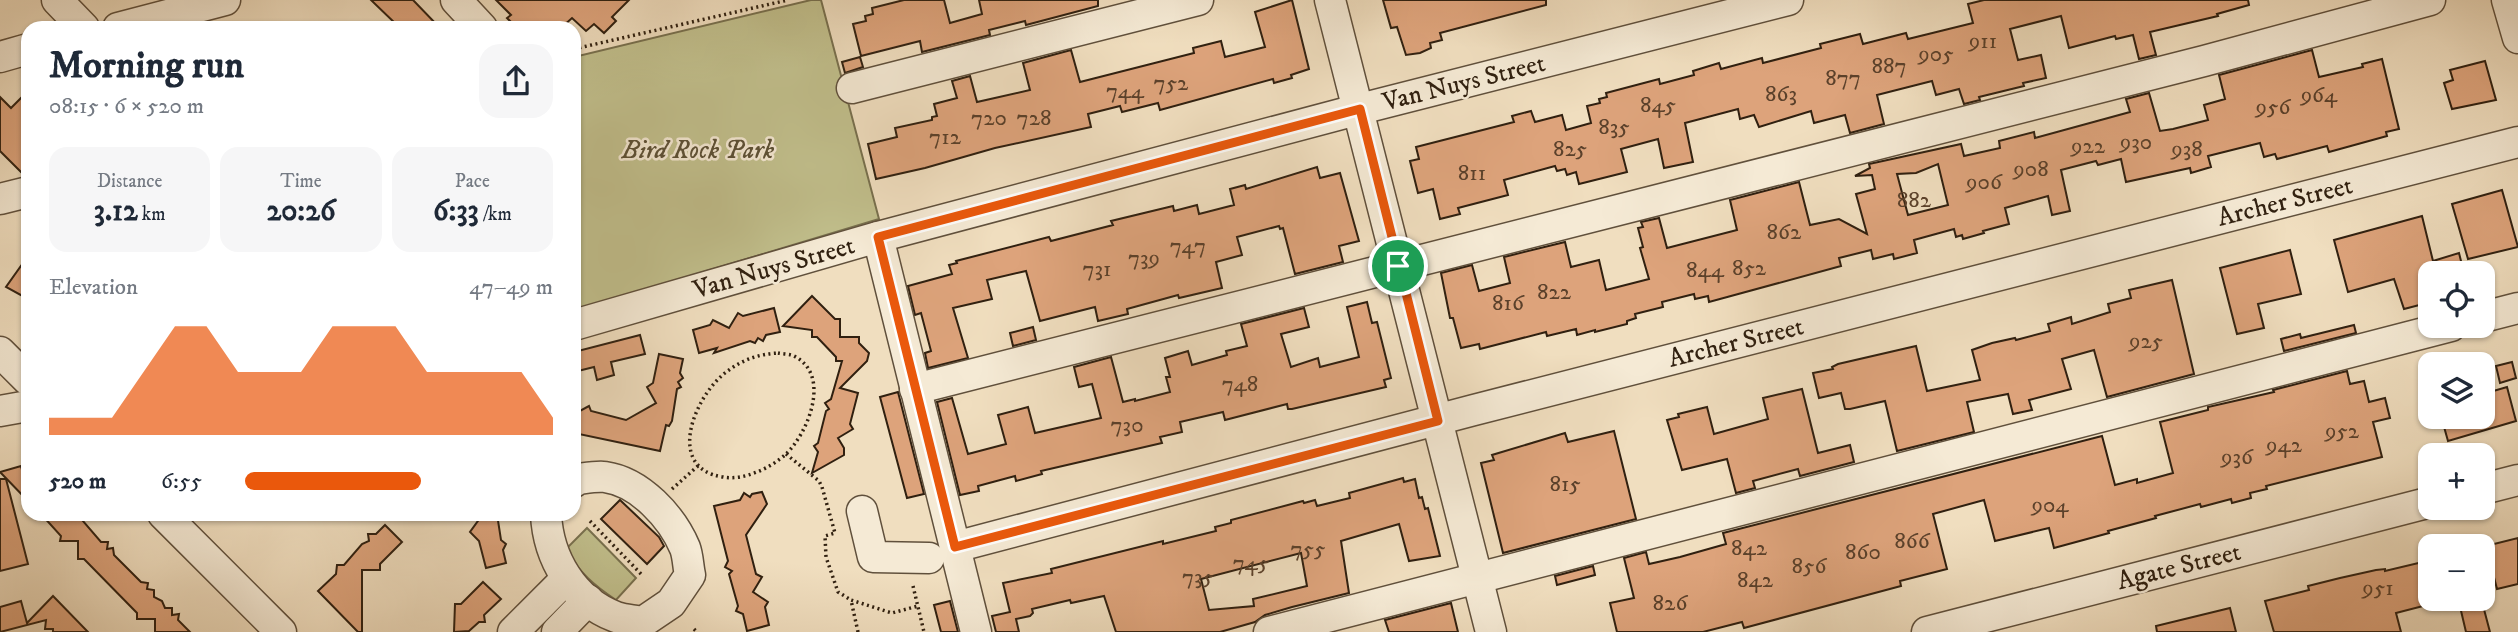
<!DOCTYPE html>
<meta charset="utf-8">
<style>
body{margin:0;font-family:"IM FELL DW Pica",serif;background:#f6f6f7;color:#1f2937;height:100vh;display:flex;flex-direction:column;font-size:26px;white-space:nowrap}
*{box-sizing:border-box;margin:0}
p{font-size:23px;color:#747a83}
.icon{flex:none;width:38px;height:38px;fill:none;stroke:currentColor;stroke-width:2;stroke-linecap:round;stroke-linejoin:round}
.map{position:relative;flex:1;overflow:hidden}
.panel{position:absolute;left:21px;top:21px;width:560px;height:500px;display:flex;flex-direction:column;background:#fff;border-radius:21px;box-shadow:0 2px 5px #0004}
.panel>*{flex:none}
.tools{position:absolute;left:2418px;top:261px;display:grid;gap:14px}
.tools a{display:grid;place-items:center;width:77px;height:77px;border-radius:14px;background:#fff;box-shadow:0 2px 5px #0004;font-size:35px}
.pin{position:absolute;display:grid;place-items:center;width:60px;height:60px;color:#fff;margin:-30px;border:4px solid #fff;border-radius:50%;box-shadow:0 2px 7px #0007}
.round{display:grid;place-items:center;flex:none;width:74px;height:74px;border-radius:21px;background:#f6f6f7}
.headline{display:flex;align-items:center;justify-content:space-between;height:119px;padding:0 28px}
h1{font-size:38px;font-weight:700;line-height:52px}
.stats{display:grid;grid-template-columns:repeat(3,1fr);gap:10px;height:119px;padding:7px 28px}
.stats div{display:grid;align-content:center;border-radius:18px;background:#f6f6f7;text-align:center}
.stats b{font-size:30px;font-weight:700}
.stats small{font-size:19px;font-weight:400}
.stats p{font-size:19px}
.chart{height:196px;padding:14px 28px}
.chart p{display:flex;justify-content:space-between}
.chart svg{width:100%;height:126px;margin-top:7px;fill:#ea580c;opacity:.7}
ul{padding:0 28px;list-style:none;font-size:23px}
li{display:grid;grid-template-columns:112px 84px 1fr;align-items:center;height:52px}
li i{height:18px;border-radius:9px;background:#ea580c}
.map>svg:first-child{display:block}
</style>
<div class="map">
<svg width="2518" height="632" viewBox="0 0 2518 632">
<rect width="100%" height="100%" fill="#f0debf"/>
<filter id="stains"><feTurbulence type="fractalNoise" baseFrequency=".00286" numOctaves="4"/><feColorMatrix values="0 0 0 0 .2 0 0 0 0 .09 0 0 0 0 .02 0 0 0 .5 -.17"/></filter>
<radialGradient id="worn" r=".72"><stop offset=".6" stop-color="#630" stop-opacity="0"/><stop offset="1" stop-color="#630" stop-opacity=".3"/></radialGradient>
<g fill="#c1bf8c" stroke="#78704e" stroke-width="2">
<polygon points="811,0 821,0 879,219 574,311 574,57"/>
<path d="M587 528 636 578 616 600C592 584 581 573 565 550Z"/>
</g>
<g fill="#dda37b" stroke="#302010" stroke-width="2" fill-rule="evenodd">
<polygon points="371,0 413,0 440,28 400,28"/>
<polygon points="496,0 629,0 612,17 616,21 604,33 594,24 586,31 572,18 561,28 517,28 507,18 511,15"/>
<polygon points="904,0 944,0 950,23 982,14 979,0 1098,0 1098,6 1026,25 1025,21 989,30 990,35 922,52 920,41 861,56 853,24 866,21 865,16 873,14 872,8"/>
<polygon points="1292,0 1309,69 1291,75 1292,78 1274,83 1273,79 1160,110 1158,103 1122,112 1120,106 1088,114 1091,127 995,148 925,168 876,179 868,144 897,137 895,128 932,120 932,117 937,116 934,104 957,98 952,81 970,76 977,102 1030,90 1023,63 1071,50 1080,82 1194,53 1193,48 1221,41 1225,57 1265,47 1255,12"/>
<polygon points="1383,0 1546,0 1546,5 1440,33 1442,40 1430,43 1431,48 1420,53 1406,55 1397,27 1391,28"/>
<polygon points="1984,0 2248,0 2249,5 2217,14 2218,16 2150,32 2156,55 2139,59 2133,35 2116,39 2115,36 2069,48 2061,16 2010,29 2018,60 2041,55 2046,78 2023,83 2024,86 1979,97 1980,100 1964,104 1959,89 1936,95 1932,81 1877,95 1884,124 1850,133 1845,115 1814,123 1811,111 1759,127 1754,115 1740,119 1738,109 1685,123 1693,162 1664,168 1658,139 1621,149 1627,172 1579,184 1576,172 1567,175 1565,169 1557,171 1555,166 1504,180 1508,195 1458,208 1460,214 1440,219 1433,189 1418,193 1410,161 1419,159 1416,147 1514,122 1512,116 1531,111 1535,122 1562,115 1566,130 1591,123 1587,106 1600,103 1599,99 1607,97 1606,93 1659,79 1660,84 1694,75 1693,71 1719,63 1721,69 1762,58 1763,63 1821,48 1820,44 1860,34 1863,44 1906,33 1908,39 1973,23 1968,4"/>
<path d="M2312 50 2319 77 2363 67 2362 64 2382 59 2399 129 2386 132 2387 136 2329 152 2327 146 2277 159 2275 154 2264 157 2260 143 2208 156 2211 167 2191 173 2190 168 2126 182 2121 159 2098 165 2096 161 2061 170 2070 211 2052 215 2048 196 2005 208 2009 224 1983 231 1984 233 1963 239 1962 235 1956 237 1954 229 1914 240 1917 253 1894 259 1893 254 1873 259 1871 250 1839 258 1841 266 1709 302 1708 296 1695 299 1694 294 1662 302 1663 307 1635 314 1636 318 1627 321V324L1595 332V330L1577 335 1576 329 1547 336 1546 332 1480 349 1479 344 1461 348 1453 318H1450L1441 273 1472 265 1479 291 1510 283 1504 257 1565 242 1571 267 1599 260 1606 290 1649 279 1640 248 1643 247 1638 228 1643 227 1641 222 1659 218 1667 248 1737 230 1730 200 1799 182 1810 225 1839 219 1867 234 1856 194 1875 189 1872 175 1855 176 1870 168 1869 164 1961 144 1964 156 2000 148 1999 141 2034 132 2035 138 2130 112 2126 99 2149 93 2160 131 2173 129 2208 120 2204 105 2225 99 2219 75ZM1938 164 1948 205 1908 215 1897 174 1916 173Z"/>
<polygon points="860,57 863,67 845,73 842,62"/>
<polygon points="2485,61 2496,100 2452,109 2444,83 2453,80 2450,70"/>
<polygon points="28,91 28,175 24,175 0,151 0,97 11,108"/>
<polygon points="1317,167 1320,178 1340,173 1359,241 1339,246 1343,262 1295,274 1283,228 1280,229 1279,226 1237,237 1242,255 1216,262 1222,288 1179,298 1178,295 1127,309 1128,314 1098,321 1095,307 1040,321 1026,271 987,280 992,299 953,308 968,358 928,368 925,353 931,351 921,313 915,315 908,286 952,274 949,265 957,263 956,261 1049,237 1051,241 1113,225 1111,221 1173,206 1174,211 1197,205 1199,214 1234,205 1230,189 1245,185 1246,189"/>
<polygon points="2502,190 2518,247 2468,259 2452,204"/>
<polygon points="2422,216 2433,261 2459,253 2464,273 2431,273 2431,302 2404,309 2394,279 2348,292 2334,240"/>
<polygon points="2290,250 2301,294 2258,304 2264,328 2237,334 2220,268"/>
<polygon points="28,256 28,299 6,287"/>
<polygon points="2172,280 2194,374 2107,397 2094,350 2062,359 2071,389 2029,400 2032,410 2013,414 2008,394 1967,402 1974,432 1897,451 1885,401 1850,409 1845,409 1841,393 1819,398 1813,373 1833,369 1832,367 1838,364 1916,346 1927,391 1980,380 1972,350 1992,343 2015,338 2016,340 2050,331 2048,324 2071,317 2072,324 2110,312 2108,304 2131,298 2129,290"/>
<polygon points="812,296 835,319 840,319 840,337 859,337 859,343 869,353 867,361 840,388 858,393 850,424 853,429 838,438 844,448 844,455 812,473 818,452 814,446 818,443 826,411 829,409 825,403 831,399 842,361 836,361 836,357 817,337 812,337 812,330 783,326"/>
<polygon points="1367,302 1372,323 1377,322 1391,378 1384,380 1386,387 1292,409 1288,409 1287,404 1225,420 1223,412 1180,422 1182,432 1160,437 1162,443 1041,471 1042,474 1016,481 1015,476 978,486 979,491 960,495 937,402 952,398 968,454 1006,444 998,415 1028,407 1035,433 1101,418 1092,384 1079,387 1074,367 1111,357 1123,402 1135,399 1135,401 1170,392 1166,377 1170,377 1165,358 1188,351 1192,365 1227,355 1226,351 1247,346 1241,324 1304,308 1309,327 1281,334 1291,367 1318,358 1320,367 1359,357 1347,307"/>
<polygon points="774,308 780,332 766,335 763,341 758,338 755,343 750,341 714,353 717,348 699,353 693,330 710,325 713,320 729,328 738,313 743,316"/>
<polygon points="2354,325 2356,333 2284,351 2281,339 2300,334 2301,338"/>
<polygon points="1033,327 1036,340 1013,346 1010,333"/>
<polygon points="640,335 645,354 611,362 614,375 597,380 594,367 574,372 574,352"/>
<polygon points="659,354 683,359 680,373 683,378 678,382 681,387 677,389 672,421 669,426 666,425 660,451 574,433 574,414 589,406 591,411 626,420 656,403 647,387 653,383"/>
<polygon points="2512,362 2516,378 2500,383 2496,366"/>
<polygon points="2347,371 2350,384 2364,381 2369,402 2385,398 2390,418 2373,422 2382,457 2266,486 2267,489 2250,493 2251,498 2232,503 2231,499 2201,507 2200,504 2155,516 2156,518 2108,531 2109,533 2054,548 2049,528 1995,541 1984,500 1933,514 1947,569 1900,581 1901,586 1744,628 1742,622 1703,632 1617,632 1610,603 1634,598 1624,558 1646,552 1649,564 1680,557 1726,544 1723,533 2102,436 2115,485 2137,479 2137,483 2173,473 2160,422 2208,410 2208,407 2274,392 2273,390"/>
<polygon points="2507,387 2516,421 2448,441 2441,416 2483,416 2483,394"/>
<polygon points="1802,389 1818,453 1850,445 1854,462 1800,476 1798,469 1753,481 1755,488 1736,493 1727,459 1682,470 1667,420 1679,417 1678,414 1707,407 1714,434 1768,419 1763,398"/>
<polygon points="898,392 924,494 907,498 880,397"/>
<polygon points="1614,431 1636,519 1503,553 1481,463 1494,460 1492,455 1565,433 1568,442"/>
<polygon points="21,466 28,493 28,501 0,472"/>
<path d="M1403 478 1404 482 1415 479 1419 498 1422 497 1425 509 1428 508 1440 556 1409 561 1399 524 1341 541 1349 593 1292 607 1265 615 1255 622 1220 632H1116L1104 596 1071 603 1070 600 1032 609 1033 613 1030 616 1016 619 1019 632H996L992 616 1010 612 1003 583 1052 573 1051 569 1163 541V544L1216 531 1215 527 1231 523V520L1303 501 1304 503 1315 500 1317 506 1350 498 1349 493ZM1301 553 1307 586 1253 599 1254 606 1209 610 1201 579Z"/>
<polygon points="0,479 6,479 28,564 0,571"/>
<polygon points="762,492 767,504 746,535 756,574 762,577 753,592 768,602 765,607 769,625 747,631 743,614 736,611 738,606 729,574 732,571 725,567 728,561 714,506 740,500 744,493 750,497 752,494"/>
<polygon points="620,500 659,537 664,546 647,564 601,519"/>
<polygon points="41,514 73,514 76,517 82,517 82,520 101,542 108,542 107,549 113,548 114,555 141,582 148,583 147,589 154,590 154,597 162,601 165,608 172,608 172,615 179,614 178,620 190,632 155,632 155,619 137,619 137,613 84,559 78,559 78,541 60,541 61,536"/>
<polygon points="483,514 497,514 501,540 506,544 503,550 506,563 486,568 479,541 470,532"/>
<polygon points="385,525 402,542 380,564 380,570 362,570 362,632 358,632 318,591 336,574 337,565 344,565 362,544 369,541 368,534 376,534"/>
<polygon points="2518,538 2518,584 2497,589 2486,546"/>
<polygon points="2431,560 2431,604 2396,613 2401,632 2274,632 2265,601 2309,590 2308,586 2340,578 2376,570 2385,569 2385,571"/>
<polygon points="1593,566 1595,575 1557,585 1555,576"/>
<polygon points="483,582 501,599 484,615 485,622 479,622 469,631 454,632 455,604 461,604"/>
<polygon points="53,596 88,632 53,632 53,629 45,629 46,620 0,632 0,607 21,601 27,623"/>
<polygon points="2458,598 2481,598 2490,632 2466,632"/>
<polygon points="950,601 958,632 941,632 934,605"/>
<polygon points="1451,603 1458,632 1389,632 1385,620"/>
<polygon points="2230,608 2236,632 2157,632 2156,626"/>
</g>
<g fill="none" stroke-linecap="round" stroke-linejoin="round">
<defs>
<g id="minor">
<polyline points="57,0 84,28"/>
<polyline points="456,0 482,28"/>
<polyline points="1330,0 1491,632"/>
<polyline points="2507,0 2518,38"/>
<polyline points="118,28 225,0"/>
<polyline points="0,57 28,49"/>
<polyline points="852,88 1198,0"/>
<polyline points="0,199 28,192"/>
<polyline points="878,237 976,632"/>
<polyline points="2483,317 2518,308"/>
<polyline points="574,325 878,237 1360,109 1788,0"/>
<polyline points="0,352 28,380"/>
<polyline points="915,389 2204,61 2430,0"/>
<polyline points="0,411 28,406"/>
<polyline points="2483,489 2518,480"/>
<polyline points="862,511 873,557 929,558"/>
<polyline points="163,514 281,632"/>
<path d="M546 514C548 558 573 601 616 617 624 620 634 620 643 622L671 603 690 575C688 566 688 556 685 548 672 517 640 482 605 477 597 476 586 478 578 479L574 482"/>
<polyline points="955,547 1474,410 2518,142"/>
<polyline points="513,632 566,579"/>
<polyline points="557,632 588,600"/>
<polyline points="1269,632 2451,326"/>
<polyline points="1927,632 2431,502"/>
</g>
</defs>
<use href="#minor" stroke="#60503c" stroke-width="33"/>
<g stroke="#302010" stroke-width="3.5" stroke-dasharray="2 3.5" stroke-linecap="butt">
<polyline points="574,49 788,0"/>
<path d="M778 353C783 354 790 354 794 356 832 375 808 433 786 454 771 468 743 481 723 477 663 468 696 392 729 370 744 359 760 354 778 353Z"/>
<polyline points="786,454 819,481 822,487 835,533 825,536 826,557 838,592 851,600"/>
<polyline points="672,489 699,465"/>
<polyline points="590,521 643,576"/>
<polyline points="913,586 924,632"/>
<polyline points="694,629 697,632"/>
<polyline points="858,632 851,600 892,613 918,606"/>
</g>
<use href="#minor" stroke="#f5ead5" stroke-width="30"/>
</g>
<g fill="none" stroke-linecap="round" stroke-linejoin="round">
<defs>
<polygon id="route" points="1360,109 1438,421 955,547 878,237"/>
</defs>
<use href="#route" stroke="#fff" stroke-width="14"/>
<use href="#route" stroke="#ea580c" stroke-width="9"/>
</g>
<g text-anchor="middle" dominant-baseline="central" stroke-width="5" stroke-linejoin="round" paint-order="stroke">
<g font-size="23" fill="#5b412b">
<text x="1983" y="41">911</text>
<text x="1936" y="54">905</text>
<text x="1889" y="66">887</text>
<text x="1843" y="78">877</text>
<text x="1171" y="83">752</text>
<text x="1125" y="91">744</text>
<text x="1781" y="94">863</text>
<text x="2319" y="95">964</text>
<text x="1658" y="105">845</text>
<text x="2273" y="107">956</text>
<text x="989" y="118">720</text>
<text x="1034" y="118">728</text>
<text x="1614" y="127">835</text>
<text x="945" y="137">712</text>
<text x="2136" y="142">930</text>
<text x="2088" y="146">922</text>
<text x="1570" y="149">825</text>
<text x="2187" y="149">938</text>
<text x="2031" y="169">908</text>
<text x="1472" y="173">811</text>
<text x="1984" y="182">906</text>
<text x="1914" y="200">882</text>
<text x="1784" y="232">862</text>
<text x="1188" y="246">747</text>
<text x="1144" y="258">739</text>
<text x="1749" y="268">852</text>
<text x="1097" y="269">731</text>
<text x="1705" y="270">844</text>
<text x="1554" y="292">822</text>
<text x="1508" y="303">816</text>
<text x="2146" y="341">925</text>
<text x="1240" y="384">748</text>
<text x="1127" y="425">730</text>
<text x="2342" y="431">952</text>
<text x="2284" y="445">942</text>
<text x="2237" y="457">936</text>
<text x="1565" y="484">815</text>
<text x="2050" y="505">904</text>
<text x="1912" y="541">866</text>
<text x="1749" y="548">842</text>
<text x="1308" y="549">755</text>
<text x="1863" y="552">860</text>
<text x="1251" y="563">745</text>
<text x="1809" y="566">856</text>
<text x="1198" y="577">735</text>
<text x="1755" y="580">842</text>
<text x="2378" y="588">951</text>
<text x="1670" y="603">826</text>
</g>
<g font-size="26" fill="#302010" stroke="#f5ead5">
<text transform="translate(1464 83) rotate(-14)">Van Nuys Street</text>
<text transform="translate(2285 202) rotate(-14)">Archer Street</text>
<text transform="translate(774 268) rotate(-16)">Van Nuys Street</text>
<text transform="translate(1736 343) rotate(-14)">Archer Street</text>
<text transform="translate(2179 567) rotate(-14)">Agate Street</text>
</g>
<g font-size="26" font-style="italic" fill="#5c5035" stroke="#f5ead5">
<text x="698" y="150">Bird Rock Park</text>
</g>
</g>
<rect width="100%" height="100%" filter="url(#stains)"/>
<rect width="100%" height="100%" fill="url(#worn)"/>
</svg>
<div class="tools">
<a><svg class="icon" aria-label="locate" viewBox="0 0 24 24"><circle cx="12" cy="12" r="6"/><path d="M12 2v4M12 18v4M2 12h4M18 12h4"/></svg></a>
<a><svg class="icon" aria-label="layers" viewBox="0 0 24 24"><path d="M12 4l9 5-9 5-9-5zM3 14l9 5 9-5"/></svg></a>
<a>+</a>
<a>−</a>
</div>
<div class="pin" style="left:1398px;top:266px;background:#1e9e55"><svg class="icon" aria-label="arrive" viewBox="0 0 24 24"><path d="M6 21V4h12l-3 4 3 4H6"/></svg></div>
<section class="panel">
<div class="headline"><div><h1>Morning run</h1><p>08:15 · 6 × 520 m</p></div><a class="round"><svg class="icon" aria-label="share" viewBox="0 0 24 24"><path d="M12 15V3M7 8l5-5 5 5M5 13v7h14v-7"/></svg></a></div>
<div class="stats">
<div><p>Distance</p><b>3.12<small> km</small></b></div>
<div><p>Time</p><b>20:26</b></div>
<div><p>Pace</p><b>6:33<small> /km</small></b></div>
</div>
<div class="chart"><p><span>Elevation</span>47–49 m</p>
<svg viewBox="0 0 160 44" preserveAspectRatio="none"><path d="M0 44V38L10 38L20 38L30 22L40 6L50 6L60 22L70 22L80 22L90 6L100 6L110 6L120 22L130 22L140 22L150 22L160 38V44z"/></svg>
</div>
<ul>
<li><b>520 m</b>6:55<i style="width:57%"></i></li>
</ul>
</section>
</div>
